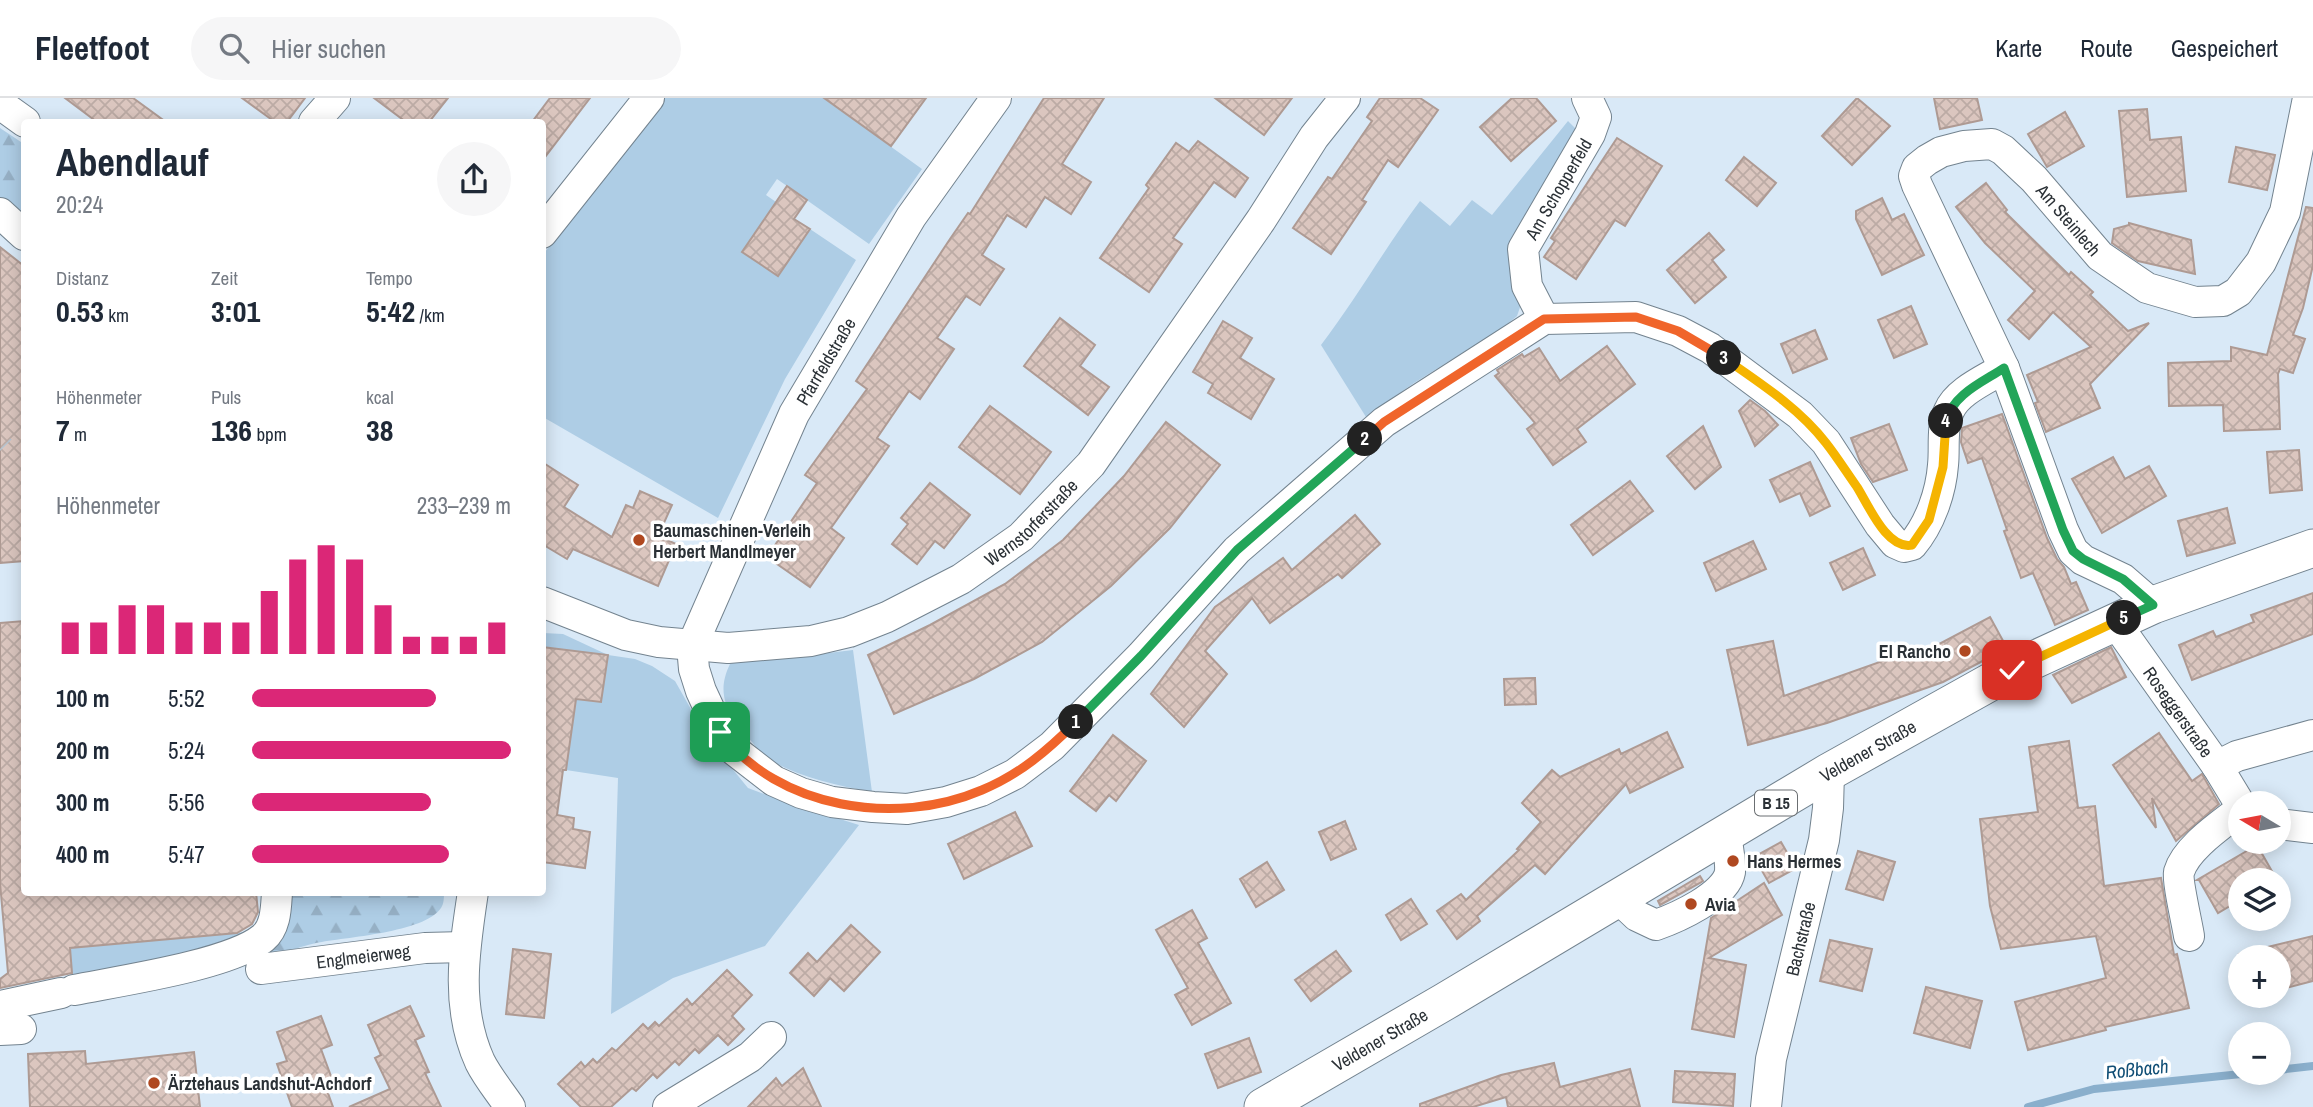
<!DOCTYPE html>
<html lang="de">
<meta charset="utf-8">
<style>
body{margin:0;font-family:"Archivo Narrow",sans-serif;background:#f6f6f7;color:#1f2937;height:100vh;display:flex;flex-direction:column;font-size:26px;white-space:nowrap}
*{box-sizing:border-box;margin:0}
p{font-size:23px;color:#747a83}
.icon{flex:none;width:38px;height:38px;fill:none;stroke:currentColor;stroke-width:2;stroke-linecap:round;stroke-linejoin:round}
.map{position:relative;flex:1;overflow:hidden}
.panel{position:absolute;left:21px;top:21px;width:525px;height:777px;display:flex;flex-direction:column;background:#fff;border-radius:7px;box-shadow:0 4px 18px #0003}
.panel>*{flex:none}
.needle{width:46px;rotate:280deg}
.controls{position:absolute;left:2228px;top:693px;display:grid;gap:14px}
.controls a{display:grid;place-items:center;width:63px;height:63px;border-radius:50%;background:#fff;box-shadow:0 4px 18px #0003;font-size:35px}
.pin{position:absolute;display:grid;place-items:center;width:60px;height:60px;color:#fff;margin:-30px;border-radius:14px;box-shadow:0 4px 10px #0006}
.km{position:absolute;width:35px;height:35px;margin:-18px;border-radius:50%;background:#222;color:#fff;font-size:19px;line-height:35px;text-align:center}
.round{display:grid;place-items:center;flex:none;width:74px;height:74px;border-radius:37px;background:#f6f6f7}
.overview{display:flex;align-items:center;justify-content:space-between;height:119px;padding:0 35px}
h1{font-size:38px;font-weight:700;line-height:52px}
.figures{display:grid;grid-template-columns:repeat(3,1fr);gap:10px;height:119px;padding:7px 35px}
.figures div{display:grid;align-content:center}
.figures b{font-size:30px;font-weight:700}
.figures small{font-size:19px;font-weight:400}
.figures p{font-size:19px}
.chart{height:196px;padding:14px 35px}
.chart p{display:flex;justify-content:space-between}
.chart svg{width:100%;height:126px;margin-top:7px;stroke:#db2777;stroke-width:6}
ul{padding:0 35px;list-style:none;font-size:23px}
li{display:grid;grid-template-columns:112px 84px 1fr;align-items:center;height:52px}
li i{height:18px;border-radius:9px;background:#db2777}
header{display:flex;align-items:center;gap:42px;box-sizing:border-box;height:98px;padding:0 35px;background:#fff;border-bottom:2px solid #e0e1e3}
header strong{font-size:33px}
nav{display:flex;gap:38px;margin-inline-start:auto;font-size:24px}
.search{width:490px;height:63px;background:#f6f6f7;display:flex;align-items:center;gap:18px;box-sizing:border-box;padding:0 24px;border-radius:38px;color:#747a83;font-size:26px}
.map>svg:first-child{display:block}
</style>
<header>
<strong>Fleetfoot</strong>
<div class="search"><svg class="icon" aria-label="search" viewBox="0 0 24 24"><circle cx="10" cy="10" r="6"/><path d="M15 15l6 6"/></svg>Hier suchen</div>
<nav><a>Karte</a><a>Route</a><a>Gespeichert</a></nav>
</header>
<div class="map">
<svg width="2313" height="1009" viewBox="0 0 2313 1009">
<defs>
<pattern id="forest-firs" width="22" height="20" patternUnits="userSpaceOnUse" patternTransform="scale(1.75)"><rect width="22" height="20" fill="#aecde5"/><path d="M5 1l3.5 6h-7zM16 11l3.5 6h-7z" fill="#96b0c5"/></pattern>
<pattern id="building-cross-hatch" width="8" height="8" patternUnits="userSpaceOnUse" patternTransform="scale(1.75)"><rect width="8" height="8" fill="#dbc6bf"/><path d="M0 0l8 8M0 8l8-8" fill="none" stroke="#bcaba5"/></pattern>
</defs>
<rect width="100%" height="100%" fill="#d9e9f7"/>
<g fill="#aecde5">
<polygon points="660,0 823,0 922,71 869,146 777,81 766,97 776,104 743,155 778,178 810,131 856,162 785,281 718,420 543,319 542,158"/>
<path d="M1568 23 1580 35 1517 218 1504 229 1414 285 1366 319 1321 247C1356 201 1385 150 1420 103L1450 128 1472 102 1492 117Z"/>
<polygon points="543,535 563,536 608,557 635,561 652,568 675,583 708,641 748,690 786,704 859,727 765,848 673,880 611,916 618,680 566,672 576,601 601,604 608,558 543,549"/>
<path d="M853 552 872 694C835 687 797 679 765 659 759 655 756 648 751 643 730 617 714 599 730 566L748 559 812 557Z"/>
<polygon points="259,833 134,871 72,876 70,850"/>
</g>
<g fill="url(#forest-firs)">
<polygon points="0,30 24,46 24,122 0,101"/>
<path d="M289 795H444C444 799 444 806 441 810 424 835 345 839 316 845 293 850 271 861 249 868L283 841Z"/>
</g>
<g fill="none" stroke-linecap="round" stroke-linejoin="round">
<g stroke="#8aafcc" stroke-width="8">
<polyline points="2278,972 2313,968"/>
<polyline points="2028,1009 2094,991 2251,975"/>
</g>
</g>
<g fill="url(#building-cross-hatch)" stroke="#ae9a93" stroke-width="2">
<polygon points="65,0 133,0 166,24 97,24"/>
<polygon points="242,0 305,0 287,24 275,24"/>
<polygon points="374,0 448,0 429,24 406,24"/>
<polygon points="550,0 590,0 542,63 542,24 532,24"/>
<polygon points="824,0 926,0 891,48"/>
<polygon points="1044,0 1104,0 1062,66 1091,84 1071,116 1045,99 1026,129 1007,117 982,157 1004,171 980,207 966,198 937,240 954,251 920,301 909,293 877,340 889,348 831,430 844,440 810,489 767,459 817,385 805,377 867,291 856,283 950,141 968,115 970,116"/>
<polygon points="1215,0 1292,0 1264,37"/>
<polygon points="1380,0 1420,0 1438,12 1398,69 1388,62 1362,102 1366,104 1331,156 1293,130 1328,79 1332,81 1372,23 1367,19"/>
<polygon points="1512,0 1536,0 1556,23 1511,63 1480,29"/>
<polygon points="1857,0 1890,28 1852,67 1822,38"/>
<polygon points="1934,0 1977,0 1982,22 1940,31"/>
<polygon points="2147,11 2150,42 2181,39 2186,93 2127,99 2119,13"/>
<polygon points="2065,14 2084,48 2047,69 2028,36"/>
<polygon points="1617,40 1662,68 1625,128 1615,122 1576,181 1544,159 1555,143 1551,140"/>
<polygon points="1198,43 1248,80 1235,99 1214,84 1173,140 1182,146 1149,194 1100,160 1149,90 1146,87 1176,45 1189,54"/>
<polygon points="2236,49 2275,57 2267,92 2229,84"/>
<polygon points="1744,59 1776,85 1757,108 1726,82"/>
<polygon points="1986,85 2007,112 2005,114 2069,177 2071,174 2093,194 2090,197 2128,233 2149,225 2090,286 2100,310 2046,334 2035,305 2038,304 2027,277 2091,249 2053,214 2029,241 2008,222 2035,193 1985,145 1956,109"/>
<polygon points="787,88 807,102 794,121 810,131 778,178 742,154"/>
<polygon points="1882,100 1892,122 1904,116 1924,157 1882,177 1856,121 1856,113"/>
<polygon points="2306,109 2313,110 2313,167 2303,210 2293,237 2305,241 2293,275 2280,271 2278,276 2280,331 2224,333 2223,307 2169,308 2168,265 2231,263 2231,249 2267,257"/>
<polygon points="2129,125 2191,142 2195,176 2138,163 2112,145 2114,131 2129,127"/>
<polygon points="1709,135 1724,152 1712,162 1726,179 1695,205 1667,172"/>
<polygon points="0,149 24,168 24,463 0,465"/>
<polygon points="1911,208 1927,246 1894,260 1878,222"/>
<polygon points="1060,220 1095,247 1080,268 1109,289 1088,317 1024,268"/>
<polygon points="1223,223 1252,240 1240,260 1274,281 1251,321 1208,295 1213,286 1193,274"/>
<polygon points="1815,232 1827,261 1793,275 1781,246"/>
<polygon points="1607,248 1635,286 1577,331 1586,344 1553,367 1527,331 1535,325 1495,278 1499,275 1497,272 1522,256 1524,259 1539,250 1560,283"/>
<polygon points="1750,302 1765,313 1778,327 1755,348 1739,313"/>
<polygon points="990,308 1051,354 1020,396 959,349"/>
<polygon points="2002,316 2047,440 2057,461 2064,469 2071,486 2076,484 2088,512 2055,527 2033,475 2021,480 2004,433 2007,432 1982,360 1968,365 1961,344 1962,330"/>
<polygon points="1166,324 1220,367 1170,430 1111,488 1042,544 974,581 894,616 868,557 930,527 1005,486 1063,442 1124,378"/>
<polygon points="1889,326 1907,372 1873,384 1861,366 1851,340"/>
<polygon points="1703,328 1721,369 1695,391 1667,358"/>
<polygon points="2299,352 2302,392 2270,395 2267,354"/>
<polygon points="2113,359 2125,381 2149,368 2166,398 2102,435 2072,381"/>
<polygon points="542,364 578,387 564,409 612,439 626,407 633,410 640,393 672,407 658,438 676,446 658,488 573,451 567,461 542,446"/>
<polygon points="1810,364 1830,408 1810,418 1800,395 1780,404 1770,382"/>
<polygon points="1630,383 1653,413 1593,457 1571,427"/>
<polygon points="930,385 970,417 944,450 935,443 917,466 892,446 908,426 901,420"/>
<polygon points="2227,410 2235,445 2187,458 2178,423"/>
<polygon points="1355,417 1380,446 1342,480 1338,476 1270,525 1252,500 1205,553 1227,576 1184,629 1151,596 1215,509 1283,460 1292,472"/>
<polygon points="1753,443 1766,471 1716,493 1704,465"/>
<polygon points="1863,450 1875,477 1843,492 1830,465"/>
<polygon points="2313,495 2313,536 2192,582 2179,547 2213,533 2216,539 2254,524 2251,517"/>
<polygon points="1990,519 2007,550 1943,584 1827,625 1748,647 1727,552 1773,543 1784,598 1905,555 1907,563"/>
<polygon points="24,523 24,794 256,794 258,814 252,826 237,835 70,850 72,875 0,890 0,881 8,875 0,785 0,525"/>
<polygon points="542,549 608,557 601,604 576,601 566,672 563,672 557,717 574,720 573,731 590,734 585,770 542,764"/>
<polygon points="2111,549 2126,579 2072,605 2053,577"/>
<polygon points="1535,580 1536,606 1505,607 1504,581"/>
<polygon points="1667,634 1683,669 1630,695 1626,686 1545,776 1535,767 1477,818 1480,823 1457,841 1437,813 1461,796 1466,802 1519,752 1517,751 1541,724 1522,705 1552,672 1560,679 1619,651 1621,656"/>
<polygon points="2159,635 2192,683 2202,676 2219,706 2176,743 2152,700 2156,730 2113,667"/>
<polygon points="1113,637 1146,663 1116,703 1109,697 1096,713 1070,693"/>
<polygon points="2069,643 2078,710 2095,708 2104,788 2161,780 2174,857 2177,856 2189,910 2105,929 2106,932 2028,952 2015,904 2106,880 2096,838 2001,851 1990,808 1980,721 2038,714 2029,649"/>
<polygon points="1015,714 1032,748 964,781 948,746"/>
<polygon points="1345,723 1356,751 1331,762 1319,734"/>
<polygon points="1781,744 1796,770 1769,785 1754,759"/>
<polygon points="2257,747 2277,782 2240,782 2240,802 2218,815 2199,782 2197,782"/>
<polygon points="1858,753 1895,764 1883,802 1846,791"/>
<polygon points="1267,764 1284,792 1256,809 1240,781"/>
<polygon points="1700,778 1703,783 1700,785 1660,807 1658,803"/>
<polygon points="1764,785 1782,817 1709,860 1746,867 1734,939 1692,931 1711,820"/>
<polygon points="1411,801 1427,826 1401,842 1386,817"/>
<polygon points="1192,812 1207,840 1198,845 1231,905 1192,927 1175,897 1188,890 1156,832"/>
<polygon points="851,827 880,854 844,893 830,880 814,898 790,875 808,855 817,864"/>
<polygon points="2313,838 2313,883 2278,892 2278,859 2240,860 2239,856"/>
<polygon points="1830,842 1872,851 1862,893 1820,883"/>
<polygon points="513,851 551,856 544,920 506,916"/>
<polygon points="1336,853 1351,873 1311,903 1295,882"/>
<polygon points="727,872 752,897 732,918 744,931 728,947 718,937 699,955 695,951 679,967 675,963 657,980 653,976 636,993 632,990 611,1009 581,1009 558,986 581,964 585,969 593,961 597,965 612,950 616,953 643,926 648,931 655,924 659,928 687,901 692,907"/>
<polygon points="1926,889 1982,903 1970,950 1914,935"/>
<polygon points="410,908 424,938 415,942 429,974 425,975 441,1009 349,1009 390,991 375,960 381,957 368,927"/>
<polygon points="321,918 332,947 321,951 332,981 324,984 333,1009 292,1009 277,966 287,963 277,934"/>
<polygon points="1249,940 1261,974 1218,990 1205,956"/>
<polygon points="85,953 86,966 194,954 200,1009 30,1009 28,956"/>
<polygon points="1554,965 1560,989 1630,971 1640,1009 1508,1009 1506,999 1473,1009 1420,1009 1420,1006 1501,977"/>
<polygon points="803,970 821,1009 748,1009 776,980 782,988"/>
<polygon points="1675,973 1735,976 1733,1008 1673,1004"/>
</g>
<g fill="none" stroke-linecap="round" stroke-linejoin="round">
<polyline stroke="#b6c4d0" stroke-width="30" stroke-dasharray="30 15" stroke-linecap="butt" points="0,351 1,352"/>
<defs>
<g id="minor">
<polyline points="0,6 25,24"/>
<polyline points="314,24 335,0"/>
<polyline points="0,115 24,137"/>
<polyline points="542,135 649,0"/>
<path id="s1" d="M1544 221 1527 188 1523 151 1590 36 1596 19 1587 0"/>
<path id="s2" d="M2004 270 1917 87 1914 78 1917 70 1927 62 1941 54 1964 48 1992 46 2003 52 2034 81 2100 158 2147 190 2195 204 2223 203 2238 194 2261 164 2285 114 2308 0"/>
<path id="s3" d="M542 504 626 537 659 544 728 550 811 543 849 534 887 519 961 481 1021 439 1091 366 1261 122 1314 39 1345 0"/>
<path id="s4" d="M2115 524 2217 668 2240 706"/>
<path d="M692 548 694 571 701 593 720 634 734 652 774 683 801 695 832 704 873 709 907 711 946 704 981 693 1015 676 1052 648 1141 558 1237 452 1384 324 1544 221 1636 219 1678 233 1710 250 1800 317 1826 344 1880 427 1895 445 1904 449 1912 447C1930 426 1941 394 1943 367 1945 350 1941 329 1949 313 1957 293 1987 281 2004 270L2063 432 2073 453 2083 462 2123 481 2153 507"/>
<path id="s5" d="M692 548 794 316 911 119 996 0"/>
<polyline points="2217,668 2237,658 2313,637"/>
<polyline points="2278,726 2313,730"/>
<path d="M473 794C464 853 455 909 480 964 488 980 500 994 510 1009"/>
<path d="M1618 800 1637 818 1656 827C1676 820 1726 798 1730 774 1731 762 1727 747 1726 735"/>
<path d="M2189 838C2187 825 2177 783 2179 774 2186 750 2221 727 2240 712"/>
<path id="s6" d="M261 871 425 850 464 849"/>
<path d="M74 892C119 883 230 867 263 840 276 829 276 810 277 794"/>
<polyline points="0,908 61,895"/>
<polyline points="0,932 21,931"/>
<polyline points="668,1009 750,959 771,939"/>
<path id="s7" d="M1766 1009 1771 961 1824 742 1828 710 1829 674"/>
</g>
<g id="major">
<path id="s8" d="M1263 1009 1444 904 1829 674 2012 572 2153 507 2313 450"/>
</g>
</defs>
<use href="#minor" stroke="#73838f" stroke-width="32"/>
<use href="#major" stroke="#73838f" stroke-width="39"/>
<use href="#minor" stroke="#fff" stroke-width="30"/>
<use href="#major" stroke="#fff" stroke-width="37"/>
</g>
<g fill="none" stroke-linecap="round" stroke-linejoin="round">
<defs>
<path id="split-1" d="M720 634C778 711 896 729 982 692 1019 677 1048 652 1076 624"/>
<polyline id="split-2" points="1076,624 1141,558 1237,452 1365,341"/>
<polyline id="split-3" points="1365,341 1384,324 1544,221 1636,219 1678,233 1724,260"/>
<path id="split-4" d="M1724 260C1760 285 1799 310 1826 345 1837 359 1847 375 1857 389 1869 408 1887 452 1912 447L1929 422 1943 369 1946 323"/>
<path id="split-5" d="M1946 323C1953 296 1983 284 2004 270L2063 432 2073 453 2083 461 2123 481 2153 507 2124 520"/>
<polyline id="split-6" points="2012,572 2124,520"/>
</defs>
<use href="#split-1" stroke="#fff" stroke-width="14"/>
<use href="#split-2" stroke="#fff" stroke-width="14"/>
<use href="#split-3" stroke="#fff" stroke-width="14"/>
<use href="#split-4" stroke="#fff" stroke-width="14"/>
<use href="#split-5" stroke="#fff" stroke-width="14"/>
<use href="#split-6" stroke="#fff" stroke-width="14"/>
<use href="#split-1" stroke="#f0652b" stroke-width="9"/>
<use href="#split-2" stroke="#22a559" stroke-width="9"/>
<use href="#split-3" stroke="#f0652b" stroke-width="9"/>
<use href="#split-4" stroke="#f5b400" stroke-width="9"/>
<use href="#split-5" stroke="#22a559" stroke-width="9"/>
<use href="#split-6" stroke="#f5b400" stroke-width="9"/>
</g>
<g fill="#af4820" stroke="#fff" stroke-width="2.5">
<circle cx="639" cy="442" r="7"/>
<circle cx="1965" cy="553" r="7"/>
<circle cx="1733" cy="763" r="7"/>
<circle cx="1691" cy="806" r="7"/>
<circle cx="154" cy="985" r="7"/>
</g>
<g text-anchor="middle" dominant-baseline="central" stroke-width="7" stroke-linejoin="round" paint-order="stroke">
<rect fill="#fff" stroke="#6b6f72" stroke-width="2" x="1755" y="692.5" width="42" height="25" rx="5"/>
<g font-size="16" font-weight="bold" fill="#2b3136">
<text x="1776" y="705">B 15</text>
</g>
<g font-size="18" fill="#2b3136" stroke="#fff">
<text stroke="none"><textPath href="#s1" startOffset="144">Am Schopperfeld</textPath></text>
<text stroke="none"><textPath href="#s2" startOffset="410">Am Steinlech</textPath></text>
<text stroke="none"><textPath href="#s5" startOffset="315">Pfarrfeldstraße</textPath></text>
<text stroke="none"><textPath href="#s3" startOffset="530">Wernstorferstraße</textPath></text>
<text stroke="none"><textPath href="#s4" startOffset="110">Roseggerstraße</textPath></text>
<text stroke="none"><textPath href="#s8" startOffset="702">Veldener Straße</textPath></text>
<text stroke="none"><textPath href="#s7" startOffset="172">Bachstraße</textPath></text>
<text stroke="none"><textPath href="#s6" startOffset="103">Englmeierweg</textPath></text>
<text stroke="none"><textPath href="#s8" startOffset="135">Veldener Straße</textPath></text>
</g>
<g font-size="18" font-weight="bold" fill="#2b3136" stroke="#fff" text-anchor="start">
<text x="653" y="432">Baumaschinen-Verleih<tspan x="653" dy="21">Herbert Mandlmeyer</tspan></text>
<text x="1951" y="553" text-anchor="end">El Rancho</text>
<text x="1747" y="763">Hans Hermes</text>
<text x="1705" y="806">Avia</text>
<text x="168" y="985">Ärztehaus Landshut-Achdorf</text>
</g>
<g font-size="19" font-style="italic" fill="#104e75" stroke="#fff">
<text transform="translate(2137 971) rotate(-6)">Roßbach</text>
</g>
</g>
</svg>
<div class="controls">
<a><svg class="needle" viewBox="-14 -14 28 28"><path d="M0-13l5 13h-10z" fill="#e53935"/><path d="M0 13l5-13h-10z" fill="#747a83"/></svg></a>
<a><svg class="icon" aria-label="layers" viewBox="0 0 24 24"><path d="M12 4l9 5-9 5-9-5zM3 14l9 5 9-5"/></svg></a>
<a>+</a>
<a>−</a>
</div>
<div class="pin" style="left:720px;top:634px;background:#1e9e55"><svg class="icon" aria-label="arrive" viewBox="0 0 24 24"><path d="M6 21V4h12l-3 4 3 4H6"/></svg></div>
<div class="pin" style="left:2012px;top:572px;background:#d93025"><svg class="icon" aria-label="check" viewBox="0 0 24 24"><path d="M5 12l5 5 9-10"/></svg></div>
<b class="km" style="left:1076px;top:624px">1</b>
<b class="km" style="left:1365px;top:341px">2</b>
<b class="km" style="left:1724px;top:260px">3</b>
<b class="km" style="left:1946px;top:323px">4</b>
<b class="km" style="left:2124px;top:520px">5</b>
<section class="panel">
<div class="overview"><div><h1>Abendlauf</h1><p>20:24</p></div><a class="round"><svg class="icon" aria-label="share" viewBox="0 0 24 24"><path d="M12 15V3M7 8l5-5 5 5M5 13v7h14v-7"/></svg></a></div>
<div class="figures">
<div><p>Distanz</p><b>0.53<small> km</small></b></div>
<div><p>Zeit</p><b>3:01</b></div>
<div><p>Tempo</p><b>5:42<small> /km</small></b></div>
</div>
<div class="figures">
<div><p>Höhenmeter</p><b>7<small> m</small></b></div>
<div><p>Puls</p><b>136<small> bpm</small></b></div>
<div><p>kcal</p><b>38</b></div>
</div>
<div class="chart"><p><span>Höhenmeter</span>233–239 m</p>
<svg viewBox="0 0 160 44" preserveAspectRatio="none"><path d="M5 44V33M15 44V33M25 44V27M35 44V27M45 44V33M55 44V33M65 44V33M75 44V22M85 44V11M95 44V6M105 44V11M115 44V27M125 44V38M135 44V38M145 44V38M155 44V33"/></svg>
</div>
<ul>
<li><b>100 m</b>5:52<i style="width:71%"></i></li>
<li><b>200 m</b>5:24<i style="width:100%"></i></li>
<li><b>300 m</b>5:56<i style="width:69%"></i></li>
<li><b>400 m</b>5:47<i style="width:76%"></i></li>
</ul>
</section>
</div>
